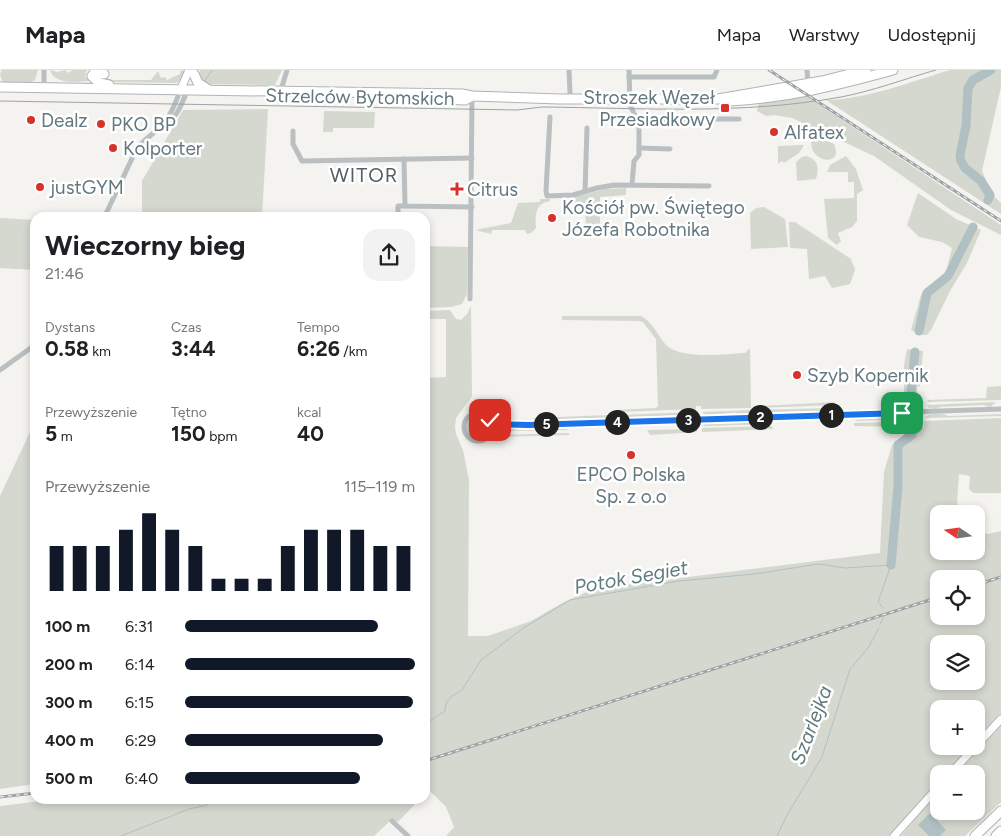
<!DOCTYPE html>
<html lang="pl">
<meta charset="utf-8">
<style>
body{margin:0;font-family:Figtree,sans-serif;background:#f2f2f2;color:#202124;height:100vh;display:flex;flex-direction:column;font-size:19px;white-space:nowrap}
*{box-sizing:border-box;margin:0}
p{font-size:16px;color:#757577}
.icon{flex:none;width:28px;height:28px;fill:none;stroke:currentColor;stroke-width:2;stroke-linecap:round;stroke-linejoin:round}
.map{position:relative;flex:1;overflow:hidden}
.details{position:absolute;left:30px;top:142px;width:400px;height:592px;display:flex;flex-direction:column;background:#fff;border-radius:15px;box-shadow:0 2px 8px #0003}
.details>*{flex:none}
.needle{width:32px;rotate:283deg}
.controls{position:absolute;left:930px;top:435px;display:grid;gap:10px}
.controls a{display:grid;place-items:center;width:55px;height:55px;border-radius:10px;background:#fff;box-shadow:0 2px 8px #0003;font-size:25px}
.pin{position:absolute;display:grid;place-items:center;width:42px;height:42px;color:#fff;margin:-21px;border-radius:10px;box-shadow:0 2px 8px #0006}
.km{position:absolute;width:25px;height:25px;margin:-12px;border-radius:50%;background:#222;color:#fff;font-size:14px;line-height:25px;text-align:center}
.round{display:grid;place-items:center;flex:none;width:52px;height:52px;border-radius:15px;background:#f2f2f2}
.overview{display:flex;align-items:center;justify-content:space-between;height:85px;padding:0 15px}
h1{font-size:28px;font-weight:700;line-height:38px}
.stats{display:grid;grid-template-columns:repeat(3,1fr);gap:8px;height:85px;padding:5px 15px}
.stats div{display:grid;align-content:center}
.stats b{font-size:21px;font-weight:700}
.stats small{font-size:14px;font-weight:400}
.stats p{font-size:14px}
.chart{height:140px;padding:10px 15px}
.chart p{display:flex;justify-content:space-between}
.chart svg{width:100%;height:90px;margin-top:5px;stroke:#111827;stroke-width:6}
ul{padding:0 15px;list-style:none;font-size:16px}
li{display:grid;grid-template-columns:80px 60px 1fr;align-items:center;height:38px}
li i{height:12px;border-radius:6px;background:#111827}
header{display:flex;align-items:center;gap:30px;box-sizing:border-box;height:70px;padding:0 25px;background:#fff;border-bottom:1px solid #e0e0e0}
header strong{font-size:24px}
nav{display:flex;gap:28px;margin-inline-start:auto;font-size:18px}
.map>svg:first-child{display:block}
</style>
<header>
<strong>Mapa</strong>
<nav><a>Mapa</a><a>Warstwy</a><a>Udostępnij</a></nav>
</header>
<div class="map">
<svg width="1001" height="766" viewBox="0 0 1001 766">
<rect width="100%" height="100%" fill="#f4f3ef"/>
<g fill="#d4d8cf" fill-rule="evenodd">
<path d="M2 0H38L35 10C26 16 12 15 2 11L0 4Z"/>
<path d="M50 0 57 2 66 0 67 3 73 0H87L85 7 91 11C78 12 54 15 50 0Z"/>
<polygon points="185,0 181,9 177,13 107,12 100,9 99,6 113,10 151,10 158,1 161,8 165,7 167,10 180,4 180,1"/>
<polygon points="200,0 282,0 275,15 206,14 203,13 199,5"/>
<path d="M950 0H1001V17L982 101 992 124 1001 133V144L826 30C868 29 910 12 950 0Z"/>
<polygon points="803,24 1001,155 1001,165 951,140 874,86 792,48 775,45 766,46 757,41 759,32"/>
<polygon points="268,39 262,147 142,147 142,111 183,40"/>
<polygon points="324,41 375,42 374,58 333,58 333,62 323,62"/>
<path d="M818 67 834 74C845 99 806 92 812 69Z"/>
<polygon points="804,75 799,83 784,93 782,91 778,94 778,76"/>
<path d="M807 86C819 91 819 98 816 109L797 111 796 92 802 87Z"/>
<polygon points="846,86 856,99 863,120 857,124 857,151 852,157 838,163 841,171 837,175 828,168 824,129 854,128 854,112 848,112 848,102 827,102 830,95"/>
<polygon points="626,118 626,125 600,127 600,156 584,157 584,153 586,153 585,141 583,139 575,138 574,128 563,128 583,125 605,119"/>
<polygon points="918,123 956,149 981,160 967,193 950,221 931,260 927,265 922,265 911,260 921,225 925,219 946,203 952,178 942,172 919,167 907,155"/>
<path d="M540 129H550V131C535 133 535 146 536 158L531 163 527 164 525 160H492L491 164 475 160 511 153 518 133 540 132Z"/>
<polygon points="764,137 785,149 788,177 751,179 750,143 756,138"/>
<polygon points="0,148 35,150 35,200 0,198"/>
<polygon points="789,152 795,152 851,189 855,200 850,214 832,218 825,206 809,209 807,179 790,178"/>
<polygon points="425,176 468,177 467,224 462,234 451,237 425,238"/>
<path d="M471 236 472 326 456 348 455 357 456 364 463 380 469 410 468 566H488L531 551 564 532 593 519 880 483 884 402 892 375 905 364V357L854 356V353L920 351 921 358 924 357V351L1001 348V423H973L969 419 970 406 959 404 957 432 961 444H939V481H976V462L988 464 1001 461V647L976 673V639H939V676H973L947 704H939V712L889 766H446L454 757 446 737 429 720 425 724V308L446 307V249H425V241L450 240 456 249 461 250 467 244ZM939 509H976V546H939ZM939 574H976V611H939Z"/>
<path d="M562 246H641C653 252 657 265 666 275 682 290 725 284 745 283L750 278 751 338 701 339V336H696V339L616 342V340L656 338 658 336 656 269 643 252 638 251 562 250Z"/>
<polygon points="907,279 923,281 920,316 917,317 917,330 923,330 923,332 904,333 904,295"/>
<polygon points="1001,316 1001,330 927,332 928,330 986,328 987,317"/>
<polygon points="835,332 835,335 756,338 760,336"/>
<polygon points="996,332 990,337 983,335 940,337 936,339 929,338 927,335"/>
<polygon points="834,338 830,342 819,343 815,341 772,342 763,345 757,340"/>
<path d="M750 340 748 344C742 346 741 344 736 343 726 342 716 346 707 346L702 342Z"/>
<polygon points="696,342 690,347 681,345 630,347 625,349 619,348 617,345"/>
<polygon points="912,344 919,349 855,351 860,347 868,348 906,347"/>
<polygon points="931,344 943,344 948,346 1001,344 1001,346 925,348 928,345"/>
<path d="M610 345C606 352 599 351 592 348L550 350 546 352 537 351 533 348Z"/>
<circle cx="478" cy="357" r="11"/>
<polygon points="762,350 769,351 771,354 702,356 711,351 715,353 758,352"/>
<polygon points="772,356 773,359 702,362 702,358"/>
<path d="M556 357 566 358 568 360 503 361C518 353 540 365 556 357Z"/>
<polygon points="697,359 697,362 650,365 647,360"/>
<polygon points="31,360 34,365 35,375 35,714 0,719 0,426"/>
<polygon points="569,363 569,365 500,367 499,365"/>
<polygon points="1001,654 1001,732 965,766 901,766 939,721 939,741 976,741 976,704 955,704"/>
<polygon points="50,730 419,730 398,752 391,750 374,766 0,766 0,736"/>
</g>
<polygon fill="#b1c1c3" points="930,743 946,760 940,766 929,766 918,755"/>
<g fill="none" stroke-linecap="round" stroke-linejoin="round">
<g stroke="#b1c1c3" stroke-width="1">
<polyline points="204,12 212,0"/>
<polyline points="911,310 915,312"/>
<polyline points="880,554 884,547"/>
<polyline points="425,654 445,641 446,633 452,626 462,620 481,590 525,557 570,530 679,511 754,504 819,494 845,498 891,495 878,532 883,538"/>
<polyline points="121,766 189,739 207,735 212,730"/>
<polyline points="777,766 786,747 822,687 850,599 868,578 879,558"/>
</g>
<g stroke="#b1c1c3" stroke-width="9">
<polyline points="988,130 990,125 981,111 965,98 961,91 960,85 966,56 968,18 973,10 991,0"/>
<polyline points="919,261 927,223 948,206 973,157"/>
<polyline points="911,323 915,282"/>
<polyline points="891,495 898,417 898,375 912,365 912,356"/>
</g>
<defs>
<g id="secondary">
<polyline points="180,21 189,0"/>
<polyline points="976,676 1001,649"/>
<polyline points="950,704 976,676"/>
<polyline points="894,766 939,716"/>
</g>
<g id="highway">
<polyline points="104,4 95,2 92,6 99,13 109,15"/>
<polyline points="194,4 198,13 209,20"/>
<polyline points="0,17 462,24 472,26 559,29 718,29 822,11 866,0"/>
<polyline points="420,28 465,30 472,26"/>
<path d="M731 31C786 28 839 15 893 0"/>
<polyline points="975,766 1001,741"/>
<polyline points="996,766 1001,761"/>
</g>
</defs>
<use href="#secondary" stroke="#afb5b8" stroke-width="9"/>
<use href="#highway" stroke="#afb4b6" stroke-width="11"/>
<g stroke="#babfc1" stroke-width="5">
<polyline points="44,0 44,18"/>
<polyline points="569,0 570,23"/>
<polyline points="629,0 630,35 639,54 639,85 634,91 632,114"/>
<polyline points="807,0 808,13"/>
<polyline points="629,7 714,7 717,0"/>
<polyline points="281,20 287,0"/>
<polyline points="550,47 546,121 547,126 573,125 597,118 614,115 709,116"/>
<polyline points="636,49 739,49"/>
<path d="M162 57C176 50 182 34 187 21"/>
<polyline points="293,61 293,74 302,91 472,88"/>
<polyline points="639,78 670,79"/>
<polyline points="404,89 405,136 472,137"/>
<polyline points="585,121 587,58"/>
<path d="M104 148 136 80C142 71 151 66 159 58 170 48 175 34 180 21"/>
<polyline points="398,148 398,136 405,136"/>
<polyline points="470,229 472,26"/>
<polyline points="0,300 35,275"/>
<circle cx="478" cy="357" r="14"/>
<polyline points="492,354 529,355 1001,339"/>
<polyline points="491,361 497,359 516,357"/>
<polyline points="392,751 408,766"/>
</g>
<use href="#secondary" stroke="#fff" stroke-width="7"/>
<use href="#highway" stroke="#fff" stroke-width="9"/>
<path stroke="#9ca4a7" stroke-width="1" d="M0 31 517 40 542 37C641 38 742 45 841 27 873 21 904 9 936 0"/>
<defs>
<g id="rail">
<polyline points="769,0 1001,151"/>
<polyline points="976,515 1001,507"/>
<polyline points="425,691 939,527"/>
<polyline points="0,727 35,723"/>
</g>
</defs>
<use href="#rail" stroke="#9ca4a7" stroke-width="3"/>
<use href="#rail" stroke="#fff" stroke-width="1" stroke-dasharray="4" stroke-linecap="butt"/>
</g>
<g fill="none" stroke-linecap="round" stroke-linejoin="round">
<defs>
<polyline id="route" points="490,350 492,354 529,355 902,343"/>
</defs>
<use href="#route" stroke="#fff" stroke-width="10"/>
<use href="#route" stroke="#1a73e8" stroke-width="6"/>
</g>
<g fill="#d9312a" stroke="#fff" stroke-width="2">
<rect x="720" y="33" width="10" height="10" rx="2.5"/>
<circle cx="31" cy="50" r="5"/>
<circle cx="101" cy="54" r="5"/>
<circle cx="774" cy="62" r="5"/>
<circle cx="113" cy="78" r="5"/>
<circle cx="40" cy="117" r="5"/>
<path d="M454.5 111.5h5v5h5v5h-5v5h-5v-5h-5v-5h5z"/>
<circle cx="552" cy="148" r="5"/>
<circle cx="797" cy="305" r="5"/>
<circle cx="631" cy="385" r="5"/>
</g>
<g text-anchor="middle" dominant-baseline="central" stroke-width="5" stroke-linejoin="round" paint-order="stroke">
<g font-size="19" fill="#64787f" stroke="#fff">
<text transform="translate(360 27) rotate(1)">Strzelców Bytomskich</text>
</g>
<g font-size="19" fill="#64787f" stroke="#fff" text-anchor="start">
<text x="715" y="27" text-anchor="end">Stroszek Węzeł<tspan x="715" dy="22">Przesiadkowy</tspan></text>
<text x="41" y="50">Dealz</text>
<text x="111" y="54">PKO BP</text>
<text x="784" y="62">Alfatex</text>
<text x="123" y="78">Kolporter</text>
<text x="50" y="117">justGYM</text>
<text x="467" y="119">Citrus</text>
<text x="562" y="137">Kościół pw. Świętego<tspan x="562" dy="22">Józefa Robotnika</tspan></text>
<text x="807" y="305">Szyb Kopernik</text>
<text x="631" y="404" text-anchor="middle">EPCO Polska<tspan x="631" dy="22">Sp. z o.o</tspan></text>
</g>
<g font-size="20" letter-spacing="1" fill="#516065" stroke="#fff">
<text x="364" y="105">WITOR</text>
</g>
<g font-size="20" font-style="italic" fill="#5f7b7d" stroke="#fff">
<text transform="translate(631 507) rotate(-10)">Potok Segiet</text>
<text transform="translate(811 655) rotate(-69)">Szarlejka</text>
</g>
</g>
</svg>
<div class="controls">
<a><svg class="needle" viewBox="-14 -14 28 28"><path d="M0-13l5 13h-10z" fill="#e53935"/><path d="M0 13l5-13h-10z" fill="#757577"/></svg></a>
<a><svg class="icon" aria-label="locate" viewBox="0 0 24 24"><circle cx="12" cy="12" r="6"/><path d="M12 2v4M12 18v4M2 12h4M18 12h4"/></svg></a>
<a><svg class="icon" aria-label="layers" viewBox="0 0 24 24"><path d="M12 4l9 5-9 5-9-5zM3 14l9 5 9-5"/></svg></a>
<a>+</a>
<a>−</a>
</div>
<div class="pin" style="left:902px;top:343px;background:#1e9e55"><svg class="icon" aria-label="arrive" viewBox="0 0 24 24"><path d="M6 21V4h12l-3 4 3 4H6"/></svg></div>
<div class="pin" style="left:490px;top:350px;background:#d93025"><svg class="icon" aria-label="check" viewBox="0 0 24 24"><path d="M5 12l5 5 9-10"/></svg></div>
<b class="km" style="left:831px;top:345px">1</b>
<b class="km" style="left:760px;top:347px">2</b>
<b class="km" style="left:688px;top:350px">3</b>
<b class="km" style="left:617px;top:352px">4</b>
<b class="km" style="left:546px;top:354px">5</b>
<section class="details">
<div class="overview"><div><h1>Wieczorny bieg</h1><p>21:46</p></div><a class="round"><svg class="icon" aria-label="share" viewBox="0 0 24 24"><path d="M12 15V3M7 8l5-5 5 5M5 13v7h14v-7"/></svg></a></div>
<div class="stats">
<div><p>Dystans</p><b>0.58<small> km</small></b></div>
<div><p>Czas</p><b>3:44</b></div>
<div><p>Tempo</p><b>6:26<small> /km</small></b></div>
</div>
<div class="stats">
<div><p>Przewyższenie</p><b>5<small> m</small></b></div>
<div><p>Tętno</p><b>150<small> bpm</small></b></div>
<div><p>kcal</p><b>40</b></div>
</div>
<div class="chart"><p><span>Przewyższenie</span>115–119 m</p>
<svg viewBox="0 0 160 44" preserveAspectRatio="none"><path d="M5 44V22M15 44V22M25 44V22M35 44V14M45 44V6M55 44V14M65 44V22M75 44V38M85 44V38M95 44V38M105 44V22M115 44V14M125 44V14M135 44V14M145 44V22M155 44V22"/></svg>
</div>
<ul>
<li><b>100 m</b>6:31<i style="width:84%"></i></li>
<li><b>200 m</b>6:14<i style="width:100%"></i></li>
<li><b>300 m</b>6:15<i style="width:99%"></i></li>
<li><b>400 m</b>6:29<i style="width:86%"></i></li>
<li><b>500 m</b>6:40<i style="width:76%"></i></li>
</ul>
</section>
</div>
